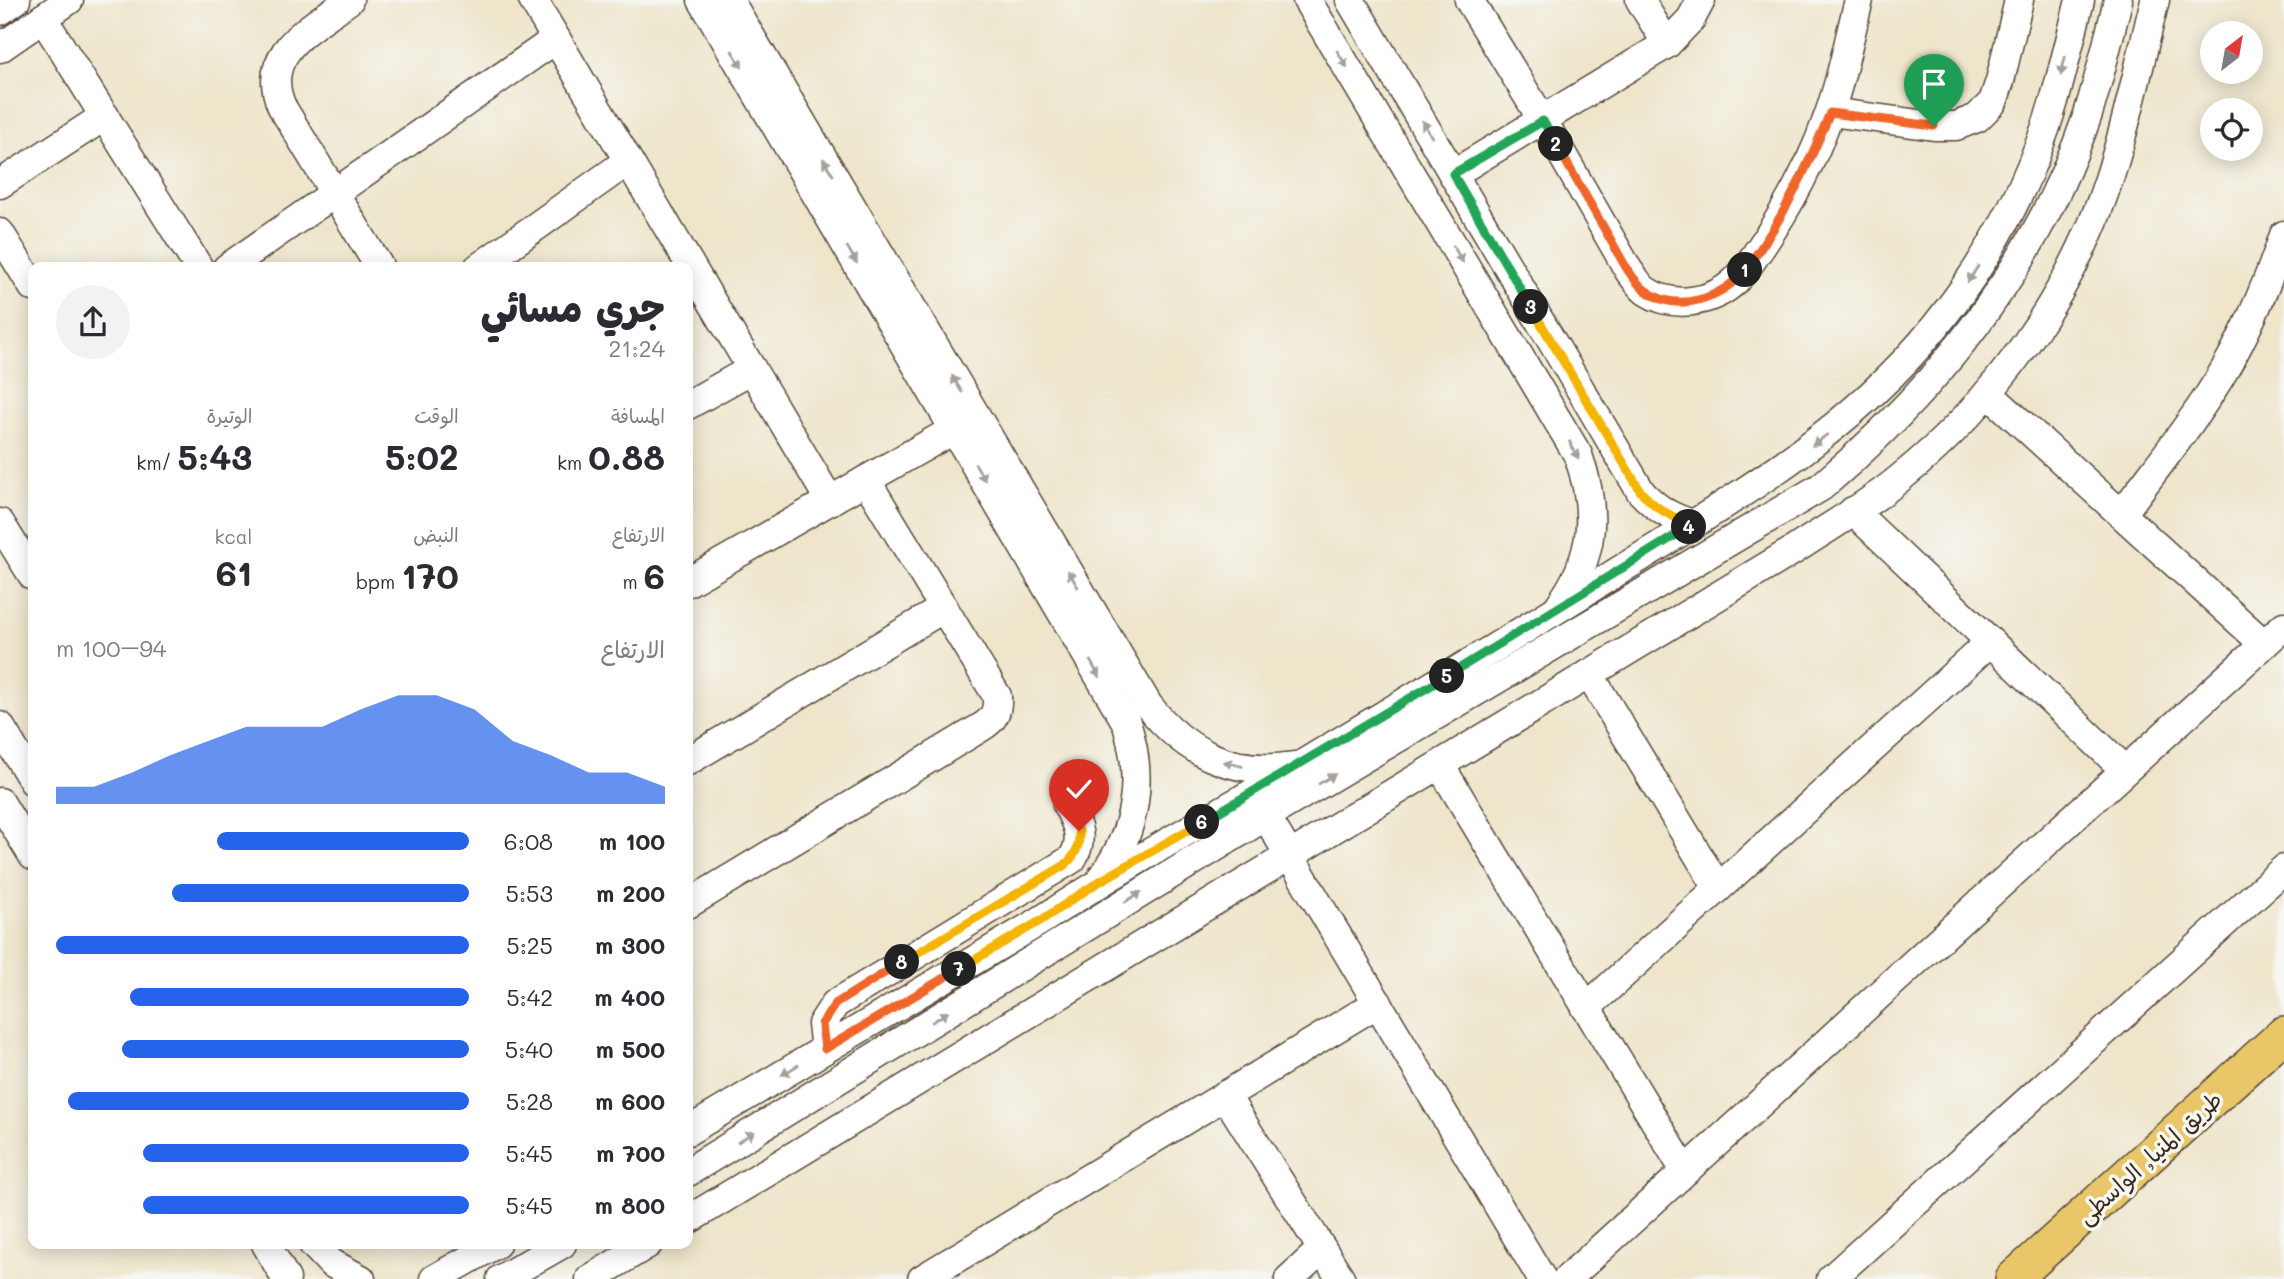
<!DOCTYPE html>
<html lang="ar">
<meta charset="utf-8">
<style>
body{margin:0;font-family:Mali,"Playpen Sans Arabic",sans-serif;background:#f2f2f3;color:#2b2b33;direction:rtl;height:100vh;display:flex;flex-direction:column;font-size:26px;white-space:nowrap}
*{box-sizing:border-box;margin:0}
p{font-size:23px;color:#7c7c81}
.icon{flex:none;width:38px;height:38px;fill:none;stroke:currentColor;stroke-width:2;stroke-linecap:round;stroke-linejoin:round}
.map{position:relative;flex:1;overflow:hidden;direction:ltr}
.details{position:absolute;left:28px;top:262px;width:665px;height:987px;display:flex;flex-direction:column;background:#fff;border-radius:14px;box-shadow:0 4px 18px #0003;direction:rtl}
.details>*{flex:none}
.needle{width:46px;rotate:31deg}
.fabs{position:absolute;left:2200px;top:21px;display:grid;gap:14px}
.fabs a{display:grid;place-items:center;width:63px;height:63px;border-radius:50%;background:#fff;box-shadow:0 4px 18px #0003;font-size:35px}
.pin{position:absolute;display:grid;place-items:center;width:60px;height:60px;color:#fff;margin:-72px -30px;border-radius:50% 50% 50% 0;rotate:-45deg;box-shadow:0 0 7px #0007}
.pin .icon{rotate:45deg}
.km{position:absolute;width:35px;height:35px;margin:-18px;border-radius:50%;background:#222;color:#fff;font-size:19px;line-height:35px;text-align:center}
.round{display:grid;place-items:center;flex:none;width:74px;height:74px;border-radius:37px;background:#f2f2f3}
.summary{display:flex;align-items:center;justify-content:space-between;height:119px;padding:0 28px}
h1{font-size:38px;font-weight:800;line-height:52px}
.stats{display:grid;grid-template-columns:repeat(3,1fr);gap:10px;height:119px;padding:7px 28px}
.stats div{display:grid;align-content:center}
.stats b{font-size:35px;font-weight:800}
.stats small{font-size:19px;font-weight:400}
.stats p{font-size:19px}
.chart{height:196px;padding:14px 28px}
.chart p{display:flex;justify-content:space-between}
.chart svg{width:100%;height:126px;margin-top:7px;fill:#2563eb;opacity:.7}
ul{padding:0 28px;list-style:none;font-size:23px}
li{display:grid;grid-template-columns:112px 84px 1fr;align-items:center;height:52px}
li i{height:18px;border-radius:9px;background:#2563eb}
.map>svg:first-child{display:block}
</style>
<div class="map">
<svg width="2284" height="1279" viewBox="0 0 2284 1279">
<rect width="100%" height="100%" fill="#f6f6f2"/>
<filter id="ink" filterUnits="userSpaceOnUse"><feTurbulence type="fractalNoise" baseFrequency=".0143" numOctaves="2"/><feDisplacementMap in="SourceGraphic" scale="14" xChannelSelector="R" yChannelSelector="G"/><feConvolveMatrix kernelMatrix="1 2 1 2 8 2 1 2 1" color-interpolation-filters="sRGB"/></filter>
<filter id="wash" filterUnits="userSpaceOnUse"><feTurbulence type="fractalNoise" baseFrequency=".00686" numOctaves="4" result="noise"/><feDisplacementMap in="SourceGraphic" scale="28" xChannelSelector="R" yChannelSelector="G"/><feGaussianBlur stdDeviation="1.57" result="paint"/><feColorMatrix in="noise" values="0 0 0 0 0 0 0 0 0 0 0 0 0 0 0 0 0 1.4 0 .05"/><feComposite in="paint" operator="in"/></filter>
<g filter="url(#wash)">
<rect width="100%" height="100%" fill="#eee5cb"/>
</g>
<g filter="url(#ink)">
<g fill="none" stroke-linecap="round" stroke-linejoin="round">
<defs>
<g id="minor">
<path d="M349 0C312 28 258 52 282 107L380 268"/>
<polyline points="533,0 830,501"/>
<path d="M702 0 1126 722C1144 777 1137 831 1102 877"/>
<path d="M729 0 1148 705C1186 753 1232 776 1294 766"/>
<path d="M1307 0 1578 455C1598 511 1595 557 1559 606"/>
<path d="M1350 0 1641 492C1657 509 1671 518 1694 524"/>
<path d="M1469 0 1543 121 1629 271C1634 277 1640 287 1646 291 1673 309 1712 303 1735 281 1745 272 1753 258 1761 247 1789 206 1813 161 1829 114 1842 78 1849 38 1859 0"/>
<polyline points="1640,0 1667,44"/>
<polyline points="0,11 16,0"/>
<polyline points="43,18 199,268"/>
<polyline points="0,48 69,0"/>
<polyline points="1830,112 1934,126 1956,126 1977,118 1993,102 2000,81 2019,0"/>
<polyline points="1453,174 1667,44 1691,19 1701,0"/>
<polyline points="0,184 105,116"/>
<polyline points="0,233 33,287"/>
<polyline points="227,268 556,39"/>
<polyline points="478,268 628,161"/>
<polyline points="1988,393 2264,644"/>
<polyline points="688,405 752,369"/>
<polyline points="1853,511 2125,770"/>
<path d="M2122 514C2157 466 2195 420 2225 369 2250 326 2268 282 2284 235"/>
<polyline points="0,523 33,576"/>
<polyline points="688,582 955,429"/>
<polyline points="1589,674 1718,888"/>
<polyline points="0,726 33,781"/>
<polyline points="688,761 944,608"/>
<polyline points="1440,765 1685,1171"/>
<polyline points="0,802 33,856"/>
<polyline points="1266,816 1542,1279"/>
<path d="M688 904 980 728C994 720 998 712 997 696L866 480"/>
<polyline points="1586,1008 1990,642"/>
<path d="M825 1049 822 1024 835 1004 1072 859C1085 839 1077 824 1067 805"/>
<polyline points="1225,1095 1341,1279"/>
<path d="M688 1131 1040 921C1125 865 1214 816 1301 765 1411 699 1520 633 1628 565 1746 491 1863 424 1948 310 1996 247 2033 174 2055 98 2064 66 2072 33 2080 0"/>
<path d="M688 1172 1266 816 1821 487C1941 385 2037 264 2088 114 2100 76 2109 38 2118 0"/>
<path d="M688 1220 1794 550C1828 527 1867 506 1899 479 1994 403 2071 296 2109 179 2128 121 2140 60 2155 0"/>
<polyline points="266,1244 286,1279"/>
<polyline points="313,1244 331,1263 361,1279"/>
<polyline points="434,1279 496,1244"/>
<polyline points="501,1279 562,1244"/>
<polyline points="590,1279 648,1244"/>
<polyline points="922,1279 1378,1003"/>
<polyline points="1289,1279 1322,1249"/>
<polyline points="1567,1279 2284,626"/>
<polyline points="1831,1279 2284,869"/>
</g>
<polyline id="major" points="2013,1279 2284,1034"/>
</defs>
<use href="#minor" stroke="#564638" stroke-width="31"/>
<use href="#major" stroke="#564638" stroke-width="38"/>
<use href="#minor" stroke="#fff" stroke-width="28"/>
<use href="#major" stroke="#e9c769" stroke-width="35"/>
</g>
<defs><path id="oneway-solid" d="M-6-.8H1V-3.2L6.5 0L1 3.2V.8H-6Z" transform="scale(1.75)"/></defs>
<g fill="#a79f9a">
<use href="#oneway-solid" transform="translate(737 59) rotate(59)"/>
<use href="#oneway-solid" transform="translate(1342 59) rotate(59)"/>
<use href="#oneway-solid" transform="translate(2063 66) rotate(104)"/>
<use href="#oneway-solid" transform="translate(1427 129) rotate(-121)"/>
<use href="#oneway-solid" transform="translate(828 167) rotate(-121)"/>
<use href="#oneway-solid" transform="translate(1458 254) rotate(59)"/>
<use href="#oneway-solid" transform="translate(852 255) rotate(60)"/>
<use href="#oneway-solid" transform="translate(1973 274) rotate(123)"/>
<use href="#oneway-solid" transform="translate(957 384) rotate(-121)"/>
<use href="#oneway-solid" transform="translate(1820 440) rotate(142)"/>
<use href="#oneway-solid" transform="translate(1574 450) rotate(62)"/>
<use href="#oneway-solid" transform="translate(980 472) rotate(60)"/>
<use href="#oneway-solid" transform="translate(1073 579) rotate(-121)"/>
<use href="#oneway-solid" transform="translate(1095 669) rotate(60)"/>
<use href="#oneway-solid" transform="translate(1233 764) rotate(-166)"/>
<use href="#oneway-solid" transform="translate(1327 779) rotate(-31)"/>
<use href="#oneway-solid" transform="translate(1133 897) rotate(-32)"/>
<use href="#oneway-solid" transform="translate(940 1017) rotate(-32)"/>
<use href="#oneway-solid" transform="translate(790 1070) rotate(149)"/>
<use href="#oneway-solid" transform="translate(746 1137) rotate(-32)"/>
</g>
</g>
<g fill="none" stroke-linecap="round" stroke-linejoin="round" filter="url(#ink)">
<defs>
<path id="split-1" d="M1745 270C1782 222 1807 168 1830 113L1934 126"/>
<path id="split-2" d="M1556 144C1574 175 1591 206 1609 237 1619 254 1629 277 1645 290 1677 315 1722 298 1745 270"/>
<polyline id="split-3" points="1531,307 1453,174 1543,121 1556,144"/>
<path id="split-4" d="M1531 307 1641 492C1657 509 1671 518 1694 524L1689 527"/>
<polyline id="split-5" points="1447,676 1689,527"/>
<polyline id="split-6" points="1202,822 1447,676"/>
<polyline id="split-7" points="959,969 1040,921 1097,883 1202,822"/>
<polyline id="split-8" points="902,962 835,1004 822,1024 825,1049 959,969"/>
<path id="split-9" d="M902 962 1065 865C1076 855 1080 846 1079 831"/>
</defs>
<use href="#split-1" stroke="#fff" stroke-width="14"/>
<use href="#split-2" stroke="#fff" stroke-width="14"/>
<use href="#split-3" stroke="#fff" stroke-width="14"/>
<use href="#split-4" stroke="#fff" stroke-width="14"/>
<use href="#split-5" stroke="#fff" stroke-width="14"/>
<use href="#split-6" stroke="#fff" stroke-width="14"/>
<use href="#split-7" stroke="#fff" stroke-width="14"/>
<use href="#split-8" stroke="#fff" stroke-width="14"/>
<use href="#split-9" stroke="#fff" stroke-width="14"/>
<use href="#split-1" stroke="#f0652b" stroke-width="9"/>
<use href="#split-2" stroke="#f0652b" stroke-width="9"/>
<use href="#split-3" stroke="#22a559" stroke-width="9"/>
<use href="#split-4" stroke="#f5b400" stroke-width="9"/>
<use href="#split-5" stroke="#22a559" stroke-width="9"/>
<use href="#split-6" stroke="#22a559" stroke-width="9"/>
<use href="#split-7" stroke="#f5b400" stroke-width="9"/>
<use href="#split-8" stroke="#f0652b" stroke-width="9"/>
<use href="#split-9" stroke="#f5b400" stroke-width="9"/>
</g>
<g text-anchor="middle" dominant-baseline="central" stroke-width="7" stroke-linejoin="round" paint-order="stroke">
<g font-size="23" fill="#3b2a1e" stroke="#f6f6f2">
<text transform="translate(2149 1157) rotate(-42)">طريق المنيا, الواسطى</text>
</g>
</g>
</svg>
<div class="fabs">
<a><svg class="needle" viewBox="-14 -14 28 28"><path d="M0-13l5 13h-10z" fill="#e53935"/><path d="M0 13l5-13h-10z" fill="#7c7c81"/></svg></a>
<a><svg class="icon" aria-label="locate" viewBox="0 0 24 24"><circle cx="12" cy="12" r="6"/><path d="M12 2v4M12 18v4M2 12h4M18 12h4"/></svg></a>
</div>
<div class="pin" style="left:1934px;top:126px;background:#1e9e55"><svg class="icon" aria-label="arrive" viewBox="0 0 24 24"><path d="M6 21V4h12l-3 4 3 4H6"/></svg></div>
<div class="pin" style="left:1079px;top:831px;background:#d93025"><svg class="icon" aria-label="check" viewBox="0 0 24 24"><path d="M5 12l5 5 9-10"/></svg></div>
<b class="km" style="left:1745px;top:270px">1</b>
<b class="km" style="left:1556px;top:144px">2</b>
<b class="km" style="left:1531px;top:307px">3</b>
<b class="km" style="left:1689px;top:527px">4</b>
<b class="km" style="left:1447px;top:676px">5</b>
<b class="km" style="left:1202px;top:822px">6</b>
<b class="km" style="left:959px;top:969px">7</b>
<b class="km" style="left:902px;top:962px">8</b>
<section class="details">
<div class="summary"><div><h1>جري مسائي</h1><p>21:24</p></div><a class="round"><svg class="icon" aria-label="share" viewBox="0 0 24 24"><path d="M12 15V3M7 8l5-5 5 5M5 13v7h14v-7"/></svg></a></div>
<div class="stats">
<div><p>المسافة</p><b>0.88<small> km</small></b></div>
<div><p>الوقت</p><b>5:02</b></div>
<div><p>الوتيرة</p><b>5:43<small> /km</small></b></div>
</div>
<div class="stats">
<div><p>الارتفاع</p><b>6<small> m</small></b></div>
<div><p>النبض</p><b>170<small> bpm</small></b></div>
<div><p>kcal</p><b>61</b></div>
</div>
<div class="chart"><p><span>الارتفاع</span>94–100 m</p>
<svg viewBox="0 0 160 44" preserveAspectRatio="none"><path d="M0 44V38L10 38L20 33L30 27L40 22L50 17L60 17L70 17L80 11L90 6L100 6L110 11L120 22L130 27L140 33L150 33L160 38V44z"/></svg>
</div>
<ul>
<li><b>100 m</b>6:08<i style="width:61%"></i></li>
<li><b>200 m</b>5:53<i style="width:72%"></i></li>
<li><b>300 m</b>5:25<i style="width:100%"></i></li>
<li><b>400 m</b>5:42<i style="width:82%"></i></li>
<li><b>500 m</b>5:40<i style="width:84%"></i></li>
<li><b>600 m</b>5:28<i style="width:97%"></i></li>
<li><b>700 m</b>5:45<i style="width:79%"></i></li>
<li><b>800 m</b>5:45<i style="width:79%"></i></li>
</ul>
</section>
</div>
